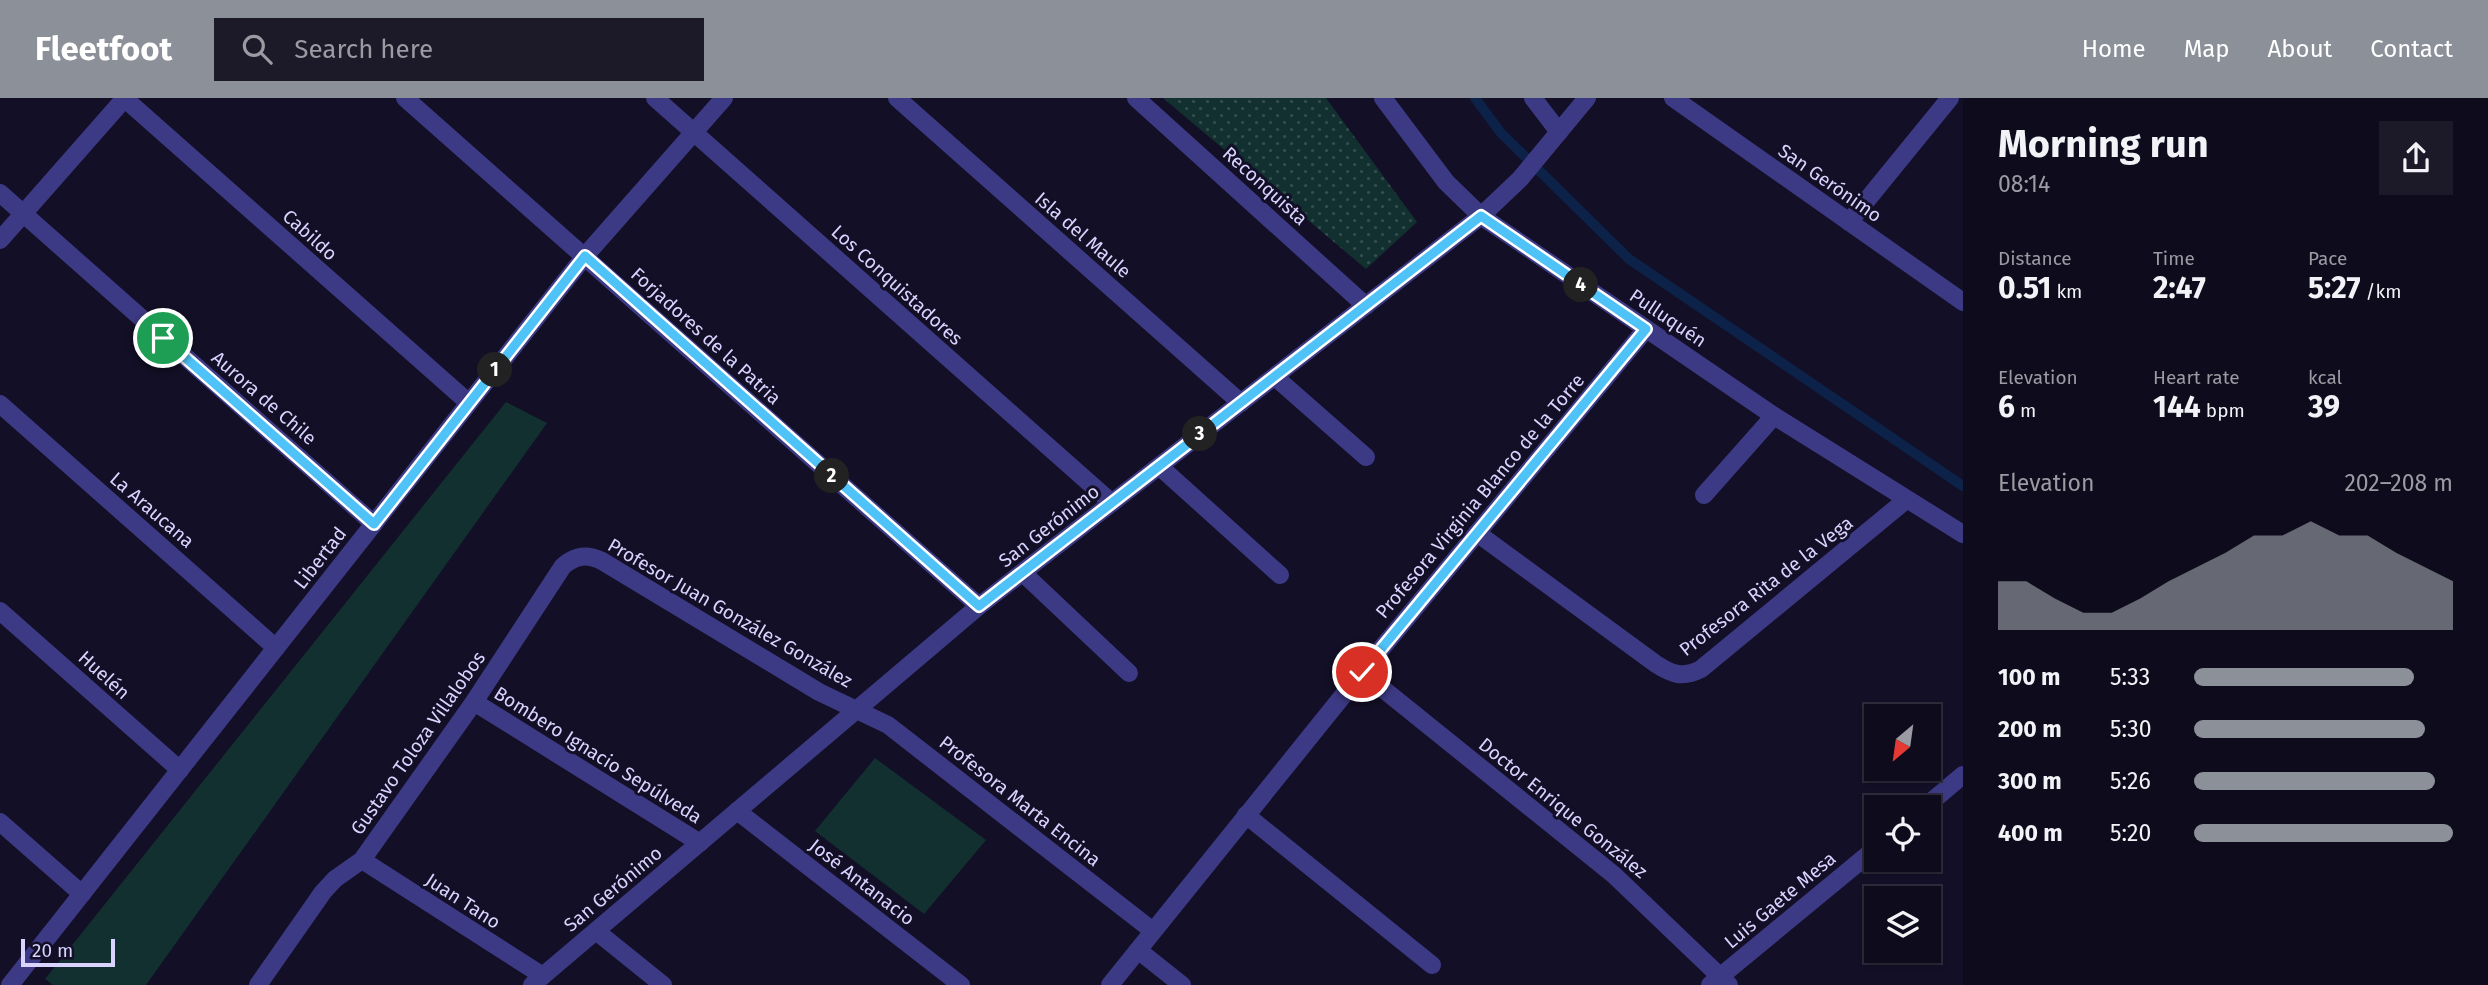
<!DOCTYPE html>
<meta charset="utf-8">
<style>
body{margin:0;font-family:"Fira Sans",sans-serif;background:#1c1929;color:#f1f3f6;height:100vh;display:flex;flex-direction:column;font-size:26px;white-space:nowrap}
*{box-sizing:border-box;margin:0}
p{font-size:23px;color:#9b9ba3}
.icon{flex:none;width:38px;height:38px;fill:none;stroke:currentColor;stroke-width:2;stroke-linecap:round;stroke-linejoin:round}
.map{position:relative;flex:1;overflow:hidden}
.side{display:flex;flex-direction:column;background:#0e0b1c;width:525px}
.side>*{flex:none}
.needle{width:46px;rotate:209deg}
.tools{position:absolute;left:1864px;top:606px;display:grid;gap:14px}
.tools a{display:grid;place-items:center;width:77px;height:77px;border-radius:0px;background:#0e0b1c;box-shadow:0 2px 5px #0004,0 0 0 2px #2e2b3b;font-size:35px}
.scale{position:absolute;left:21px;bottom:18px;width:94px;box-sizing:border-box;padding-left:7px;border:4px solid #d9d4ff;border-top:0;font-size:19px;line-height:24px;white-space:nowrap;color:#d9d4ff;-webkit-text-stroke:5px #130f26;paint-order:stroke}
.pin{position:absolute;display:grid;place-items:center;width:60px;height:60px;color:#fff;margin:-30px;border:4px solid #fff;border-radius:50%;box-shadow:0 2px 7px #0007}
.km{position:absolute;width:35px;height:35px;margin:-18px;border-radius:50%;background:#222;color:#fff;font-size:19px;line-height:35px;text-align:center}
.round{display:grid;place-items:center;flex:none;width:74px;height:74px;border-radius:0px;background:#1c1929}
.overview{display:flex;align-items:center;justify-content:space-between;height:119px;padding:0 35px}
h1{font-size:38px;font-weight:700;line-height:52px}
.figures{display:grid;grid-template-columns:repeat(3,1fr);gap:10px;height:119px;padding:7px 35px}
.figures div{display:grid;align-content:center}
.figures b{font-size:30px;font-weight:700}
.figures small{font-size:19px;font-weight:400}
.figures p{font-size:19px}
.chart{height:196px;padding:14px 35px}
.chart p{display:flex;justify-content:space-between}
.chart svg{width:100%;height:126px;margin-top:7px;fill:#8c9099;opacity:.7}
ul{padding:0 35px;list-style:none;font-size:23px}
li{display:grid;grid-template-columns:112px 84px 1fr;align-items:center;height:52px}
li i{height:18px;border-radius:9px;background:#8c9099}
header{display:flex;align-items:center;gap:42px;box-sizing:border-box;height:98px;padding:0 35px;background:#8c9099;color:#fff}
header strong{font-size:33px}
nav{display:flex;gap:38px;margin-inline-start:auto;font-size:24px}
.search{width:490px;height:63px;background:#1c1929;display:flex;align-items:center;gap:18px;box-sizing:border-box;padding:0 24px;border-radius:0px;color:#9b9ba3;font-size:26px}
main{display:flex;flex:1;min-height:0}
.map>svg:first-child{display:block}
</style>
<header>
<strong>Fleetfoot</strong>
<div class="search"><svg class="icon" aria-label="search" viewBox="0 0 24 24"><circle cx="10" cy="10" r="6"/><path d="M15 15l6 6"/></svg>Search here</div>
<nav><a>Home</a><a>Map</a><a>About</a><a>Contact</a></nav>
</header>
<main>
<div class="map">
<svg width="1963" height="887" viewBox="0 0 1963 887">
<defs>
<pattern id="park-dots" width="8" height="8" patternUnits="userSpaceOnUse" patternTransform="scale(1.75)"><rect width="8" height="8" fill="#12302f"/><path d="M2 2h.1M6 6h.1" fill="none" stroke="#344d4e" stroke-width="1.8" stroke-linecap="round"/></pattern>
</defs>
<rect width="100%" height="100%" fill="#130f26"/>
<g fill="#12302f">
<polygon points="506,304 547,325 146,887 53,887 45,881"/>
<polygon points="875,660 986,742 924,816 815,733"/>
</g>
<polygon fill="url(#park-dots)" points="1163,0 1326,0 1417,124 1366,171"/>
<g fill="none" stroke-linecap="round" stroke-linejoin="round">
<polyline stroke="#0c2248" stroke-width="10" points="1475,0 1501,35 1629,161 1963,388"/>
<g stroke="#3d3a85" stroke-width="18">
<polyline points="124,0 469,305"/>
<polyline points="405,0 979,508"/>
<polyline points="655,0 1112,405"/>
<polyline points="897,0 1241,305"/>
<polyline points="1136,0 1366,208"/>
<polyline points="1383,0 1446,84 1481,118 1774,318 1963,436"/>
<polyline points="1533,0 1559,34"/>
<polyline points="1673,0 1963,204"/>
<polyline points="0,95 374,426"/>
<polyline points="1849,124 1950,0"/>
<polyline points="0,142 125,0"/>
<polyline points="1275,279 1366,359"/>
<polyline points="0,306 276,550"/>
<polyline points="1159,368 1280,477"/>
<polyline points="1704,397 1774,318"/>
<path d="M1477 435 1656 566C1673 577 1683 580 1701 571L1906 402"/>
<polyline points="1023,475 1129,575"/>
<polyline points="0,513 180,672"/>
<polyline points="1362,574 1614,777 1729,887"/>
<polyline points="474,604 700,745"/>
<polyline points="1925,709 1963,677"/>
<polyline points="737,713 961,887"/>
<polyline points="1246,717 1432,867"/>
<polyline points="0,724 82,796"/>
<polyline points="362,762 543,878"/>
<polyline points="596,833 663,887"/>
<polyline points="1138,852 1182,887"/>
<polyline points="10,887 585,158 724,0"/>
<path d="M258 887 323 794 335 781 362 762 474 604 563 468C576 457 587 456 602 463L819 594 888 627 1153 833"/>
<polyline points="532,887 979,508 1481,118 1520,81 1587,0"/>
<polyline points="1110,887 1362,574 1646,231"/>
<polyline points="1710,887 1876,750"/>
</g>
</g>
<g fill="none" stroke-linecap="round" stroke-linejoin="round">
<defs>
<polyline id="route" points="163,240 374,426 585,158 979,508 1481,118 1646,231 1362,574"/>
</defs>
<use href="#route" stroke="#fff" stroke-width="14"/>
<use href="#route" stroke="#4fc3f7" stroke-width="9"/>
</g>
<g text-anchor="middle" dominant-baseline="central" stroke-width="6" stroke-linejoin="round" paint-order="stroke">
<g font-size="19" fill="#d9d4ff" stroke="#130f26">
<text transform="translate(1830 85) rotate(35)">San Gerónimo</text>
<text transform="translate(1265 88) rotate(42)">Reconquista</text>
<text transform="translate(310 137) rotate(42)">Cabildo</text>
<text transform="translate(1083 137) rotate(41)">Isla del Maule</text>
<text transform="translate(897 187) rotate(42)">Los Conquistadores</text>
<text transform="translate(1668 220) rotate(34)">Pulluquén</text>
<text transform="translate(706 238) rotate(42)">Forjadores de la Patria</text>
<text transform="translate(264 300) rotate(41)">Aurora de Chile</text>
<text transform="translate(1480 398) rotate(-50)">Profesora Virginia Blanco de la Torre</text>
<text transform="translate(152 412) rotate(41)">La Araucana</text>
<text transform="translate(1049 428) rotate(-38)">San Gerónimo</text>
<text transform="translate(320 460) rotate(-52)">Libertad</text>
<text transform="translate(1766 488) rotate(-38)">Profesora Rita de la Vega</text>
<text transform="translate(730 515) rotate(30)">Profesor Juan González González</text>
<text transform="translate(104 577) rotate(42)">Huelén</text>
<text transform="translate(418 645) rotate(-55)">Gustavo Toloza Villalobos</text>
<text transform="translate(598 657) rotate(32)">Bombero Ignacio Sepúlveda</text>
<text transform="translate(1020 703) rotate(38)">Profesora Marta Encina</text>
<text transform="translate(1563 710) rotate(39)">Doctor Enrique González</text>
<text transform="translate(862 784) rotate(38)">José Antanacio</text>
<text transform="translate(613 791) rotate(-40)">San Gerónimo</text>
<text transform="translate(1780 802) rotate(-40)">Luis Gaete Mesa</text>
<text transform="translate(463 803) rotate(33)">Juan Tano</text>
</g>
</g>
</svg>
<div class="tools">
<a><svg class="needle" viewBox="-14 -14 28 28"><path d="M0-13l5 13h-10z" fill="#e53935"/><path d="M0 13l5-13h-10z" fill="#9b9ba3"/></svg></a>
<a><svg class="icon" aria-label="locate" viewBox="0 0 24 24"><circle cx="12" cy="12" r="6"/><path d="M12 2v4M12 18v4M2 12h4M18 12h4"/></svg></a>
<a><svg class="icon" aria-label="layers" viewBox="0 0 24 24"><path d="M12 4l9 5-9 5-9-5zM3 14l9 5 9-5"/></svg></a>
</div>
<div class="scale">20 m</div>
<div class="pin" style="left:163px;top:240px;background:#1e9e55"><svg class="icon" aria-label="arrive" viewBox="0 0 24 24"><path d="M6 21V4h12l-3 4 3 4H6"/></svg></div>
<div class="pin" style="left:1362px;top:574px;background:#d93025"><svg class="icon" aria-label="check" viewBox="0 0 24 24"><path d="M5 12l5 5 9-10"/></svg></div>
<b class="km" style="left:495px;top:272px">1</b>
<b class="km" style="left:832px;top:378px">2</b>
<b class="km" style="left:1200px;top:336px">3</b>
<b class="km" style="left:1581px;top:187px">4</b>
</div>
<section class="side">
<div class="overview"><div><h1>Morning run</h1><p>08:14</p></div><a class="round"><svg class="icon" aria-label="share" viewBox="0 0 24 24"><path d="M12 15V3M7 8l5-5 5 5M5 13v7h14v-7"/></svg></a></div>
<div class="figures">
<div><p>Distance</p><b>0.51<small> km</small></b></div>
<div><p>Time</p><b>2:47</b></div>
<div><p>Pace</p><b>5:27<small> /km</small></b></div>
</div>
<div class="figures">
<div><p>Elevation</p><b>6<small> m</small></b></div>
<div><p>Heart rate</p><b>144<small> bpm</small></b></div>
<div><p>kcal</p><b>39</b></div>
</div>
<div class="chart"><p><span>Elevation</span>202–208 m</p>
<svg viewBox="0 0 160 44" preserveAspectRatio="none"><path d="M0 44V27L10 27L20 33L30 38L40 38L50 33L60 27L70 22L80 17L90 11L100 11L110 6L120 11L130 11L140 17L150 22L160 27V44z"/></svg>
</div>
<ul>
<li><b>100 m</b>5:33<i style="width:85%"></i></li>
<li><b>200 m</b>5:30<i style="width:89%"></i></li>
<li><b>300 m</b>5:26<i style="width:93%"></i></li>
<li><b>400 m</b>5:20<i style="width:100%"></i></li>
</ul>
</section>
</main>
